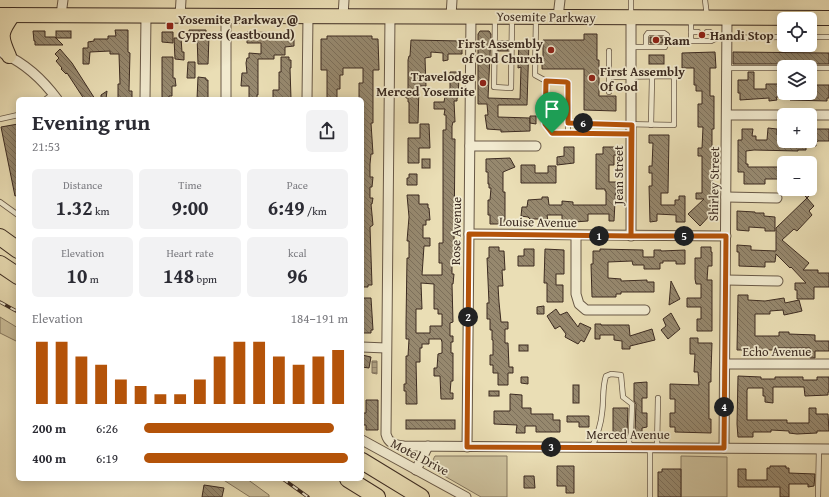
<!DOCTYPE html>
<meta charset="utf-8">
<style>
body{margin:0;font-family:"Gentium Book Plus",serif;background:#f2f2f3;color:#2b2b33;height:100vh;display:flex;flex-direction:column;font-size:15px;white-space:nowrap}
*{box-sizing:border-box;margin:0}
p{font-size:13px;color:#7c7c81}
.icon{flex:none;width:22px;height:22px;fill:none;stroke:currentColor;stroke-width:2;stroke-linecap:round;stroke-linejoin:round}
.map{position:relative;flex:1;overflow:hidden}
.panel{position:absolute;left:16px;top:97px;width:348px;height:384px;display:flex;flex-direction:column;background:#fff;border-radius:6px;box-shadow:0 2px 10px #0003}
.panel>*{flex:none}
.controls{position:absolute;left:777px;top:12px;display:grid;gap:8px}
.controls a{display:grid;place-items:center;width:40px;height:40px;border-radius:6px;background:#fff;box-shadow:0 2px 10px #0003;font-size:20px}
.pin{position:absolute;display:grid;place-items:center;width:34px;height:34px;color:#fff;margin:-41px -17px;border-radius:50% 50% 50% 0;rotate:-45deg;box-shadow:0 0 4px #0007}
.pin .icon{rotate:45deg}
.km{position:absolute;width:20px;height:20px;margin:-10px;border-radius:50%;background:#222;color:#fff;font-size:11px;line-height:20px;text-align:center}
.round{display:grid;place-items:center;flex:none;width:42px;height:42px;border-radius:6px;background:#f2f2f3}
.headline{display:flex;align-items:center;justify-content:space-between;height:68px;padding:0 16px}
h1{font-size:22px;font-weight:700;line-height:30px}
.metrics{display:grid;grid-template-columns:repeat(3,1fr);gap:6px;height:68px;padding:4px 16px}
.metrics div{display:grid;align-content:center;border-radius:6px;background:#f2f2f3;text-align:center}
.metrics b{font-size:20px;font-weight:700}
.metrics small{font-size:11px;font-weight:400}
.metrics p{font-size:11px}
.chart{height:112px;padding:8px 16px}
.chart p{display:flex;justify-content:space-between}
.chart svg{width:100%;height:72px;margin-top:4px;stroke:#b45309;stroke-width:6}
ul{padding:0 16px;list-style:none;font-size:13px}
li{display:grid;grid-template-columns:64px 48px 1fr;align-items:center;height:30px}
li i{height:10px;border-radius:5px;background:#b45309}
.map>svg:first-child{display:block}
</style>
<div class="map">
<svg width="829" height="497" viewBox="0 0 829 497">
<defs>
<pattern id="water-rules" width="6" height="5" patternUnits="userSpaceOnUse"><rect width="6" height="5" fill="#afa183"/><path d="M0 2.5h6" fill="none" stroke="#90836b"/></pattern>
<pattern id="building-back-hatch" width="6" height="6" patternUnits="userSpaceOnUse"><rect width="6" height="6" fill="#96886e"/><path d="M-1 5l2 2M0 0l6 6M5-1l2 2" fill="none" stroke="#7c6f5a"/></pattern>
</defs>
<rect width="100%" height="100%" fill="#eadeb5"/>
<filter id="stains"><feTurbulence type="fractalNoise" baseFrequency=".005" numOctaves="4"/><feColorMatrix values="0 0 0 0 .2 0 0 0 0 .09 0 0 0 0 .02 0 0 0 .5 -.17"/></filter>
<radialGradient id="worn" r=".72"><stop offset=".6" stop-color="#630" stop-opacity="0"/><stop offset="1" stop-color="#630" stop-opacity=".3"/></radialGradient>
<g fill="#ccc09c" stroke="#84765e">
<polygon points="0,317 18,328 18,342 0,333"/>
<path d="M435 456H507V497H481L434 470C432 465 432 461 435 456Z"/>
<polygon points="681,456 727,457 727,497 681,497"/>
<polygon points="222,479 247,479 269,495 269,497 250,497"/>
</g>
<polygon fill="url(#water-rules)" stroke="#81725c" points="372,361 377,361 377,374 372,373"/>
<g fill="url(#building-back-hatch)" stroke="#3c2b21" fill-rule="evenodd">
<polygon points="115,30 128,30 128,52 130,53 129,91 132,91 132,99 118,99 118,84 120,84 119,54 110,54 110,51 90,52 89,64 83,64 83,48 88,48 88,42 94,41 94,39 108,39 108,36 116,36"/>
<polygon points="189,30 206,30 206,35 202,35 209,36 208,64 198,64 197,36 189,36"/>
<polygon points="33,31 45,31 45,37 55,37 63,45 35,45 35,41 34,41"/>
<rect x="56" y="31" width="15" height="7"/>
<polygon points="480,31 489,31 491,34 488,98 520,99 521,67 518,68 519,42 529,42 527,105 498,105 498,117 530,118 530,131 501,132 501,130 487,129 485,115 488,115 487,104 478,104 478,34"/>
<polygon points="162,32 173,32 173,43 162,42"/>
<polygon points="247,32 294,33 294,46 285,47 285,55 274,55 274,59 258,59 258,95 257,95 257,99 249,99 249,86 241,86 242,73 247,73 246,63 247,58 249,58 249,53 261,54 261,43 247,43"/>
<polygon points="584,34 597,34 597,60 599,60 599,96 616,96 616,111 584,110 584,69 542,69 542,59 543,59 543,40 584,40"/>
<polygon points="327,36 372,36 372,39 378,39 379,70 373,70 373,123 371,123 373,154 371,154 370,164 370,177 373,177 372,187 370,187 370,198 373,198 372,204 371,204 373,225 370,227 372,285 368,285 368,287 362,287 362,99 359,99 359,83 363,83 363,68 343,68 343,75 340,75 340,89 337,89 337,99 327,99 327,70 321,70 321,39 327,39"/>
<polygon points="650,37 663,37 662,43 650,43"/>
<polygon points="174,38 181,38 182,52 184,52 184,60 175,59"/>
<polygon points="411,40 462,41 462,54 448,54 448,60 443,61 443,53 431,52 431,57 425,58 426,86 419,86 418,123 409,123 409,102 408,102 408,98 406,98 406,93 408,93 408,60 409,56 410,56"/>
<rect x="498" y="41" width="10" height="10"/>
<polygon points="60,49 72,63 95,99 84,99 67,73 66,74 61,69 62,68 56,61 59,58 55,54"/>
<polygon points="715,52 716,68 710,68 710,96 714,96 714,129 712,129 712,145 713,202 710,209 713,212 700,226 688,214 704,199 696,199 696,193 702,193 702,156 698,156 698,148 702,148 703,127 698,127 698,104 702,104 702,91 696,91 696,85 694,85 694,68 682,68 682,53"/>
<polygon points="733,52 829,53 829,64 810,64 807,66 787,66 784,64 733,64"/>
<rect x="649" y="55" width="15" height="9"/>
<polygon points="162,57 173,57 173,78 175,78 176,86 172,86 172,96 169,96 169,99 162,99"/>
<polygon points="281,57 289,57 289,60 291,60 291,68 290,68 291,99 273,99 273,90 279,90 279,72 281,72"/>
<polygon points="188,62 195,62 195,78 187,78"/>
<path d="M450 72H458L459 77 458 98H457V101H454L455 122H453L452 126V139H455L454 244 453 263H452V274H454L453 284H452L453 322 450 323V336H453V342H451V353H453V381H451L450 393H453V399H441L440 376H434V368H437L438 354 442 353V342L441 339H429V344H422V348H420V362H416L417 404H406V391H404V384H406V356H408L409 339H406V323L407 258H409V241H407L409 217 407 195H419V204H428V208H429L430 220H426V225H423V238H430V246H424L422 275H442V263H439V243H443V130H446V115H444L445 109H434V102H444L446 91H450ZM421 283 434 284V309H438V314H442V326H430V333H416V309H422Z"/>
<polygon points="748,72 754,72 754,89 766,89 766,84 784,84 784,97 776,97 777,100 769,101 769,98 740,100 740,93 738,93 738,80 748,80"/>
<polygon points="198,77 206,78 206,80 208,80 208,99 197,99"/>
<polygon points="812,85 829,85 829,98 827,98 827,101 790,100 790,93 810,93 810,89 812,89"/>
<polygon points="107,91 106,99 101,99 101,95"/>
<polygon points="530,116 536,116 536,124 530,123"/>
<polygon points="18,124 18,195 15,196 1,127"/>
<polygon points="420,124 429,124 430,148 419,148 419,163 408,163 408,138 420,138"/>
<polygon points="768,128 777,129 777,135 784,136 784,141 806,141 806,150 798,150 798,151 754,150 746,151 746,164 748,164 748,167 784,167 784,179 765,179 765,184 744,184 744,172 738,172 738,140 742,140 742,129 753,129 752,136 756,136 756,140 767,140"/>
<polygon points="812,129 829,129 829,141 818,141 816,142 816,146 810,146"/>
<polygon points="649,135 669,135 668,193 661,193 661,205 675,205 675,200 679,200 679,196 685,196 685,222 676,222 676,215 657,214 657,221 650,222 649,186 652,186 652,173 649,173 649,166 652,166 653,143 649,143"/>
<polygon points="564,147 574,147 574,163 557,165 557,157 564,156"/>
<polygon points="603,147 616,147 616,155 614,155 614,165 609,165 609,182 616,182 614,221 609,221 609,214 588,214 588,221 574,222 562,220 562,215 547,215 548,221 539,221 539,219 530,219 528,217 521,216 522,207 527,207 528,200 542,199 542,197 548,197 549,205 562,205 562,201 573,202 573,205 606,205 606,191 605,191 605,189 596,189 596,154 603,154"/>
<polygon points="510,158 515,167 503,172 503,192 505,192 505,224 490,224 490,215 488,215 488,200 490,200 491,188 489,188 489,184 488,184 488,172 486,172 486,159"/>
<rect x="422" y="159" width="8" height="9"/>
<polygon points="521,165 535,165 535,173 548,173 548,166 556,166 556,183 521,183"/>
<polygon points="409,174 417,174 417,185 407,185 407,178 409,178"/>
<polygon points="798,189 816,189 807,198"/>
<polygon points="807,198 814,206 809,211 812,215 797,231 794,229 782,240 809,263 803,270 818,270 818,273 829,273 829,287 814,287 814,299 797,299 797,290 795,290 795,283 806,283 791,267 790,268 776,254 775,262 765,262 765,267 739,266 739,252 737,252 737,245 751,246 751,250 776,251 776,228"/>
<polygon points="737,211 755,212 755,213 764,213 764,216 775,217 775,231 765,231 765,228 749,227 749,231 737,230"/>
<polygon points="489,247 499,247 499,251 504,251 505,270 502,270 503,286 498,286 499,302 501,322 508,322 508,329 505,329 505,343 508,343 509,367 513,367 513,373 508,373 508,385 498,385 498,373 493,373 493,365 490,365 490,355 493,355 493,340 492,340 492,330 490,330 490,319 487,319 487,303 489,303 487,258 489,258"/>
<polygon points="701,247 711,247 711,252 712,252 712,266 708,266 707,280 712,280 712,331 697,331 697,319 701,319 701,307 687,307 687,298 701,298 701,284 696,284 695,279 695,258 701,258"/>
<polygon points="524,249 534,249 534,266 518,266 518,256 524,256"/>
<polygon points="545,249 564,250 564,274 556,274 556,285 563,285 563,302 547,302 547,283 544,283"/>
<polygon points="600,249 643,250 643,257 654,257 654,250 661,250 661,251 685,250 685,264 676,264 676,261 663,261 663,263 660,263 660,269 644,269 644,265 633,265 632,261 608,262 608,278 621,279 621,281 647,280 647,282 654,282 654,292 621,292 621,294 616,294 616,297 592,297 591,264 593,264 593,251 600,251"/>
<polygon points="671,281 680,299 669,305"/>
<polygon points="738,295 748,295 748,300 765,301 784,298 785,303 799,300 802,311 798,312 784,315 783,310 770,311 770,314 755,314 755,336 779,336 779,332 789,332 789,334 815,335 815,341 829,341 829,351 815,351 815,358 810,358 810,348 777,348 777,350 737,350"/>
<polygon points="362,298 371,298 373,330 371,330 371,333 362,333"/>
<polygon points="544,306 544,314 537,314 537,307"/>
<polygon points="556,309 560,315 567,312 578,327 580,323 591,328 584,342 581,340 578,344 565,337 566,334 560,326 555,329 547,316"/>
<polygon points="671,313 680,329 668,339 661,330 666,326 663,319"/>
<polygon points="595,324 601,324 601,325 629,325 630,336 652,329 655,340 630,346 630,349 622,349 622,341 614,340 614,335 600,335 600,339 595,339"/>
<polygon points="690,338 698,338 698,343 712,343 711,372 711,382 709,382 709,419 711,419 711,433 675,432 675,427 670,427 670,413 675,413 675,399 670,399 670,384 699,385 698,372 694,372 695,354 690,354"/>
<rect x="519" y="345" width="9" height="6"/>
<polygon points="362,355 371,357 369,368 362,367"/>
<polygon points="738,376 761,377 761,379 775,379 775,377 803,377 803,380 817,380 817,377 829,377 829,392 828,392 828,395 805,396 804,387 773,387 773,403 765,402 765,396 763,396 763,388 748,388 747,390 747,420 787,420 787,423 809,423 809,408 816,408 816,414 828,414 829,431 817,431 817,433 797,434 789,433 789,431 771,430 771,432 753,432 753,437 738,437 737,424"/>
<polygon points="521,377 528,377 528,384 521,383"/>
<polygon points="647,382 647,398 642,398 642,413 647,413 647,427 642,428 642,432 635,432 636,404 634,401 634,383"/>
<rect x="573" y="385" width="6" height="18"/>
<rect x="489" y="391" width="10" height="5"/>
<polygon points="510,394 522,395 522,408 531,408 531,414 553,414 553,420 560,420 560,432 536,432 536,426 525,426 525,433 516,433 517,425 494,424 494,411 510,411"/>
<polygon points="366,400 378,400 378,430 366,430 366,425 363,425 363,413 366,413"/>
<polygon points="613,408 628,408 627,433 613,433"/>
<polygon points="567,416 589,416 589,427 579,427 579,422 567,422"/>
<rect x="406" y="420" width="49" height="9"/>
<polygon points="557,466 574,466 574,493 566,493 566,486 557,486"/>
<polygon points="770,466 786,466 786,468 789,468 789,473 815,474 814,486 808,487 808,484 789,484 789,497 780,497 780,487 738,487 738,469 746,469 746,480 767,480 767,468 770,468"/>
<polygon points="662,469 681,469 681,497 658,497 658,472 662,472"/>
<polygon points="524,476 534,476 535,488 524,488"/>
<polygon points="204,485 224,488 222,497 202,497"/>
</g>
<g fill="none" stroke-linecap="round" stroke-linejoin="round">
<defs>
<g id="lane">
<polyline points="631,0 631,16"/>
<polyline points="705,0 707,16"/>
<polyline points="495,18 494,87 511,88 512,19"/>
<polyline points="536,19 535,75 546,81"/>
<polyline points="691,19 691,41 711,41 717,38 784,37"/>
<polyline points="691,32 698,32"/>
<polyline points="707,32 710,32 717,38"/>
<polyline points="810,37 829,37"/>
<polyline points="632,47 665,47 667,35 664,33 648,33 646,36 646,47"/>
<polyline points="727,68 784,68"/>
<polyline points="810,68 829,68"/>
<polyline points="609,92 609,77"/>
<polyline points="46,99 53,94"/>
<polyline points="0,119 18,115"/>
<polyline points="568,123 674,125 674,76 609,77 609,51"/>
<polyline points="651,125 652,77"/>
<polyline points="568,133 568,83 566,82 546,81 545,124 552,133 631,134"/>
<polyline points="0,202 18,215"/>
<path d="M592 447C597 436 601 425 602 413 604 400 602 388 606 376L611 374 621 375 623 397 632 404 631 433 629 441 630 447"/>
<polyline points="650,447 650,497"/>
<polyline points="657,447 658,398"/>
<polyline points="818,497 819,449"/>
</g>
<g id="street">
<polyline points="61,15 63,0"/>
<polyline points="180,16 181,0"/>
<polyline points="343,16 344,0"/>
<path d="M390 16 386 434C388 443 395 445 404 446L829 449"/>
<polyline points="451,16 452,0"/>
<polyline points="558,17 560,0"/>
<path d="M4 54C26 64 43 80 57 99"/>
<polyline points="145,99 146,16"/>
<polyline points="226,99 226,16"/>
<polyline points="307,99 308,16"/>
<polyline points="727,115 784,115"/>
<polyline points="810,115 829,115"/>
<polyline points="470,146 536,146"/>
<polyline points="726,197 777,198"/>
<polyline points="469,234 726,236"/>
<polyline points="576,236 576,294 579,304 586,310 645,310"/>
<polyline points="631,236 631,17"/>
<polyline points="726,280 778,281"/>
<polyline points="362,347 386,348"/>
<polyline points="725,364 829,364"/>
<polyline points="362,440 466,497"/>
<polyline points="467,447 471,16"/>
<polyline points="724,448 727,17"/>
<polyline points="416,470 428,446"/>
</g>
<g id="primary">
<polyline points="0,15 829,18"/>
<path d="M9 56C0 36 0 33 13 15"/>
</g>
<g id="highway">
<polyline points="0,237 18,250"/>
<polyline points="0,264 18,276"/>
<polyline points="362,461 421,497"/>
<polyline points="348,479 377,497"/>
</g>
</defs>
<use href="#lane" stroke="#685846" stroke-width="6"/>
<use href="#street" stroke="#685846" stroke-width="11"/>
<use href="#primary" stroke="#3c2b21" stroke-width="16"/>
<use href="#highway" stroke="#3c2b21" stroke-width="18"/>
<use href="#lane" stroke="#f1eacf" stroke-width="4.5"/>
<use href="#street" stroke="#f1eacf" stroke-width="9"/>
<use href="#primary" stroke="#eadeb5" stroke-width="14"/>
<use href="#highway" stroke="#eadeb5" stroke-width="16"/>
<defs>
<g id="rail">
<polyline points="0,302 18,312"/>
<polyline points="283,479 308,497"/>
</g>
</defs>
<use href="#rail" stroke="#3c2b21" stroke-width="3.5"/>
<use href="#rail" stroke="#f1eacf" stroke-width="2" stroke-dasharray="6" stroke-linecap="butt"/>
</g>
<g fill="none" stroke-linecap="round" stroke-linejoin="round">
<defs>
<polyline id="route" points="552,133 631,134 631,236 469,234 467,447 724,448 726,236 631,236 632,125 568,123 568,83 566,82 546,81 545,124 552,133"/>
</defs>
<use href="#route" stroke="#fff" stroke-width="8"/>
<use href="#route" stroke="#b45309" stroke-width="5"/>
</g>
<g fill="#8f2418" stroke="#f1eacf" stroke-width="1.5">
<rect x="166" y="22" width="8" height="8" rx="2"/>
<circle cx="702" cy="35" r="4"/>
<circle cx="656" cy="40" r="4"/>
<circle cx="551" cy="50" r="4"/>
<circle cx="592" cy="78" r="4"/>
<circle cx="483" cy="83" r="4"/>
</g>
<g text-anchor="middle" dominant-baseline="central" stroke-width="3.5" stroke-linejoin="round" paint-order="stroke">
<g font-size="13" fill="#3c2b21" stroke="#f1eacf">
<text transform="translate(546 17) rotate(1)">Yosemite Parkway</text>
<text transform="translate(618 175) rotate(-90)">Jean Street</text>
<text transform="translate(714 184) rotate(-89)">Shirley Street</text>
<text transform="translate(538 222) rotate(1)">Louise Avenue</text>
<text transform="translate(456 231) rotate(-89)">Rose Avenue</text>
<text x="777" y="351">Echo Avenue</text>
<text x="628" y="434">Merced Avenue</text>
<text transform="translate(420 457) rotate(28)">Motel Drive</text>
</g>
<g font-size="13" font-weight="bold" fill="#3c2b21" stroke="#f1eacf" text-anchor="start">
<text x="178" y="19">Yosemite Parkway @<tspan x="178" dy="15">Cypress (eastbound)</tspan></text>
<text x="710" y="35">Handi Stop</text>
<text x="664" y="40">Ram</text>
<text x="543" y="43" text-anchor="end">First Assembly<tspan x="543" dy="15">of God Church</tspan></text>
<text x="600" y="71">First Assembly<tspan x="600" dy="15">Of God</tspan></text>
<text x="475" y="76" text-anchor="end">Travelodge<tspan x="475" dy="15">Merced Yosemite</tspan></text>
</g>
</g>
<rect width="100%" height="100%" filter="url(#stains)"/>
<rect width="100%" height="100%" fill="url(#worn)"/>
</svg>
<div class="controls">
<a><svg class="icon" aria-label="locate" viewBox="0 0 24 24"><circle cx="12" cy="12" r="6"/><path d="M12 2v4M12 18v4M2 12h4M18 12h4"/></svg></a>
<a><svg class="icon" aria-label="layers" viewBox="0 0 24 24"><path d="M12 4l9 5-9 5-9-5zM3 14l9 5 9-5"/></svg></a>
<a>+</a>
<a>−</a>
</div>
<div class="pin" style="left:552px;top:133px;background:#1e9e55"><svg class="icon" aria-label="arrive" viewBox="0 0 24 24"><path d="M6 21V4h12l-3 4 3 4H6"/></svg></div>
<b class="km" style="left:599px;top:236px">1</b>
<b class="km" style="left:468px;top:317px">2</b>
<b class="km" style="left:551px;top:447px">3</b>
<b class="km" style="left:724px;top:407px">4</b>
<b class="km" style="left:684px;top:236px">5</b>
<b class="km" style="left:583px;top:123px">6</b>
<section class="panel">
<div class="headline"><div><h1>Evening run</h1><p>21:53</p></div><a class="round"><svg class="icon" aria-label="share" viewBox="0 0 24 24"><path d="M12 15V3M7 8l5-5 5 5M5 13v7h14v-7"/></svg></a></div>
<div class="metrics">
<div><p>Distance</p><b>1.32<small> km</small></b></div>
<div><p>Time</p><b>9:00</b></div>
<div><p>Pace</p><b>6:49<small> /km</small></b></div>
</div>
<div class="metrics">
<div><p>Elevation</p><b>10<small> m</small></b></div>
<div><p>Heart rate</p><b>148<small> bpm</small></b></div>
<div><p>kcal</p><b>96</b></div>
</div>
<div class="chart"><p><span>Elevation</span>184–191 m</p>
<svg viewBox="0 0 160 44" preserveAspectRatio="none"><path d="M5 44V6M15 44V6M25 44V15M35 44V20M45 44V29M55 44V33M65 44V38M75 44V38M85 44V29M95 44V15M105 44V6M115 44V6M125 44V15M135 44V20M145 44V15M155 44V11"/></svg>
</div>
<ul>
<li><b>200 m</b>6:26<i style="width:93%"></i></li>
<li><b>400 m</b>6:19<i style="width:100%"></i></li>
</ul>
</section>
</div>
